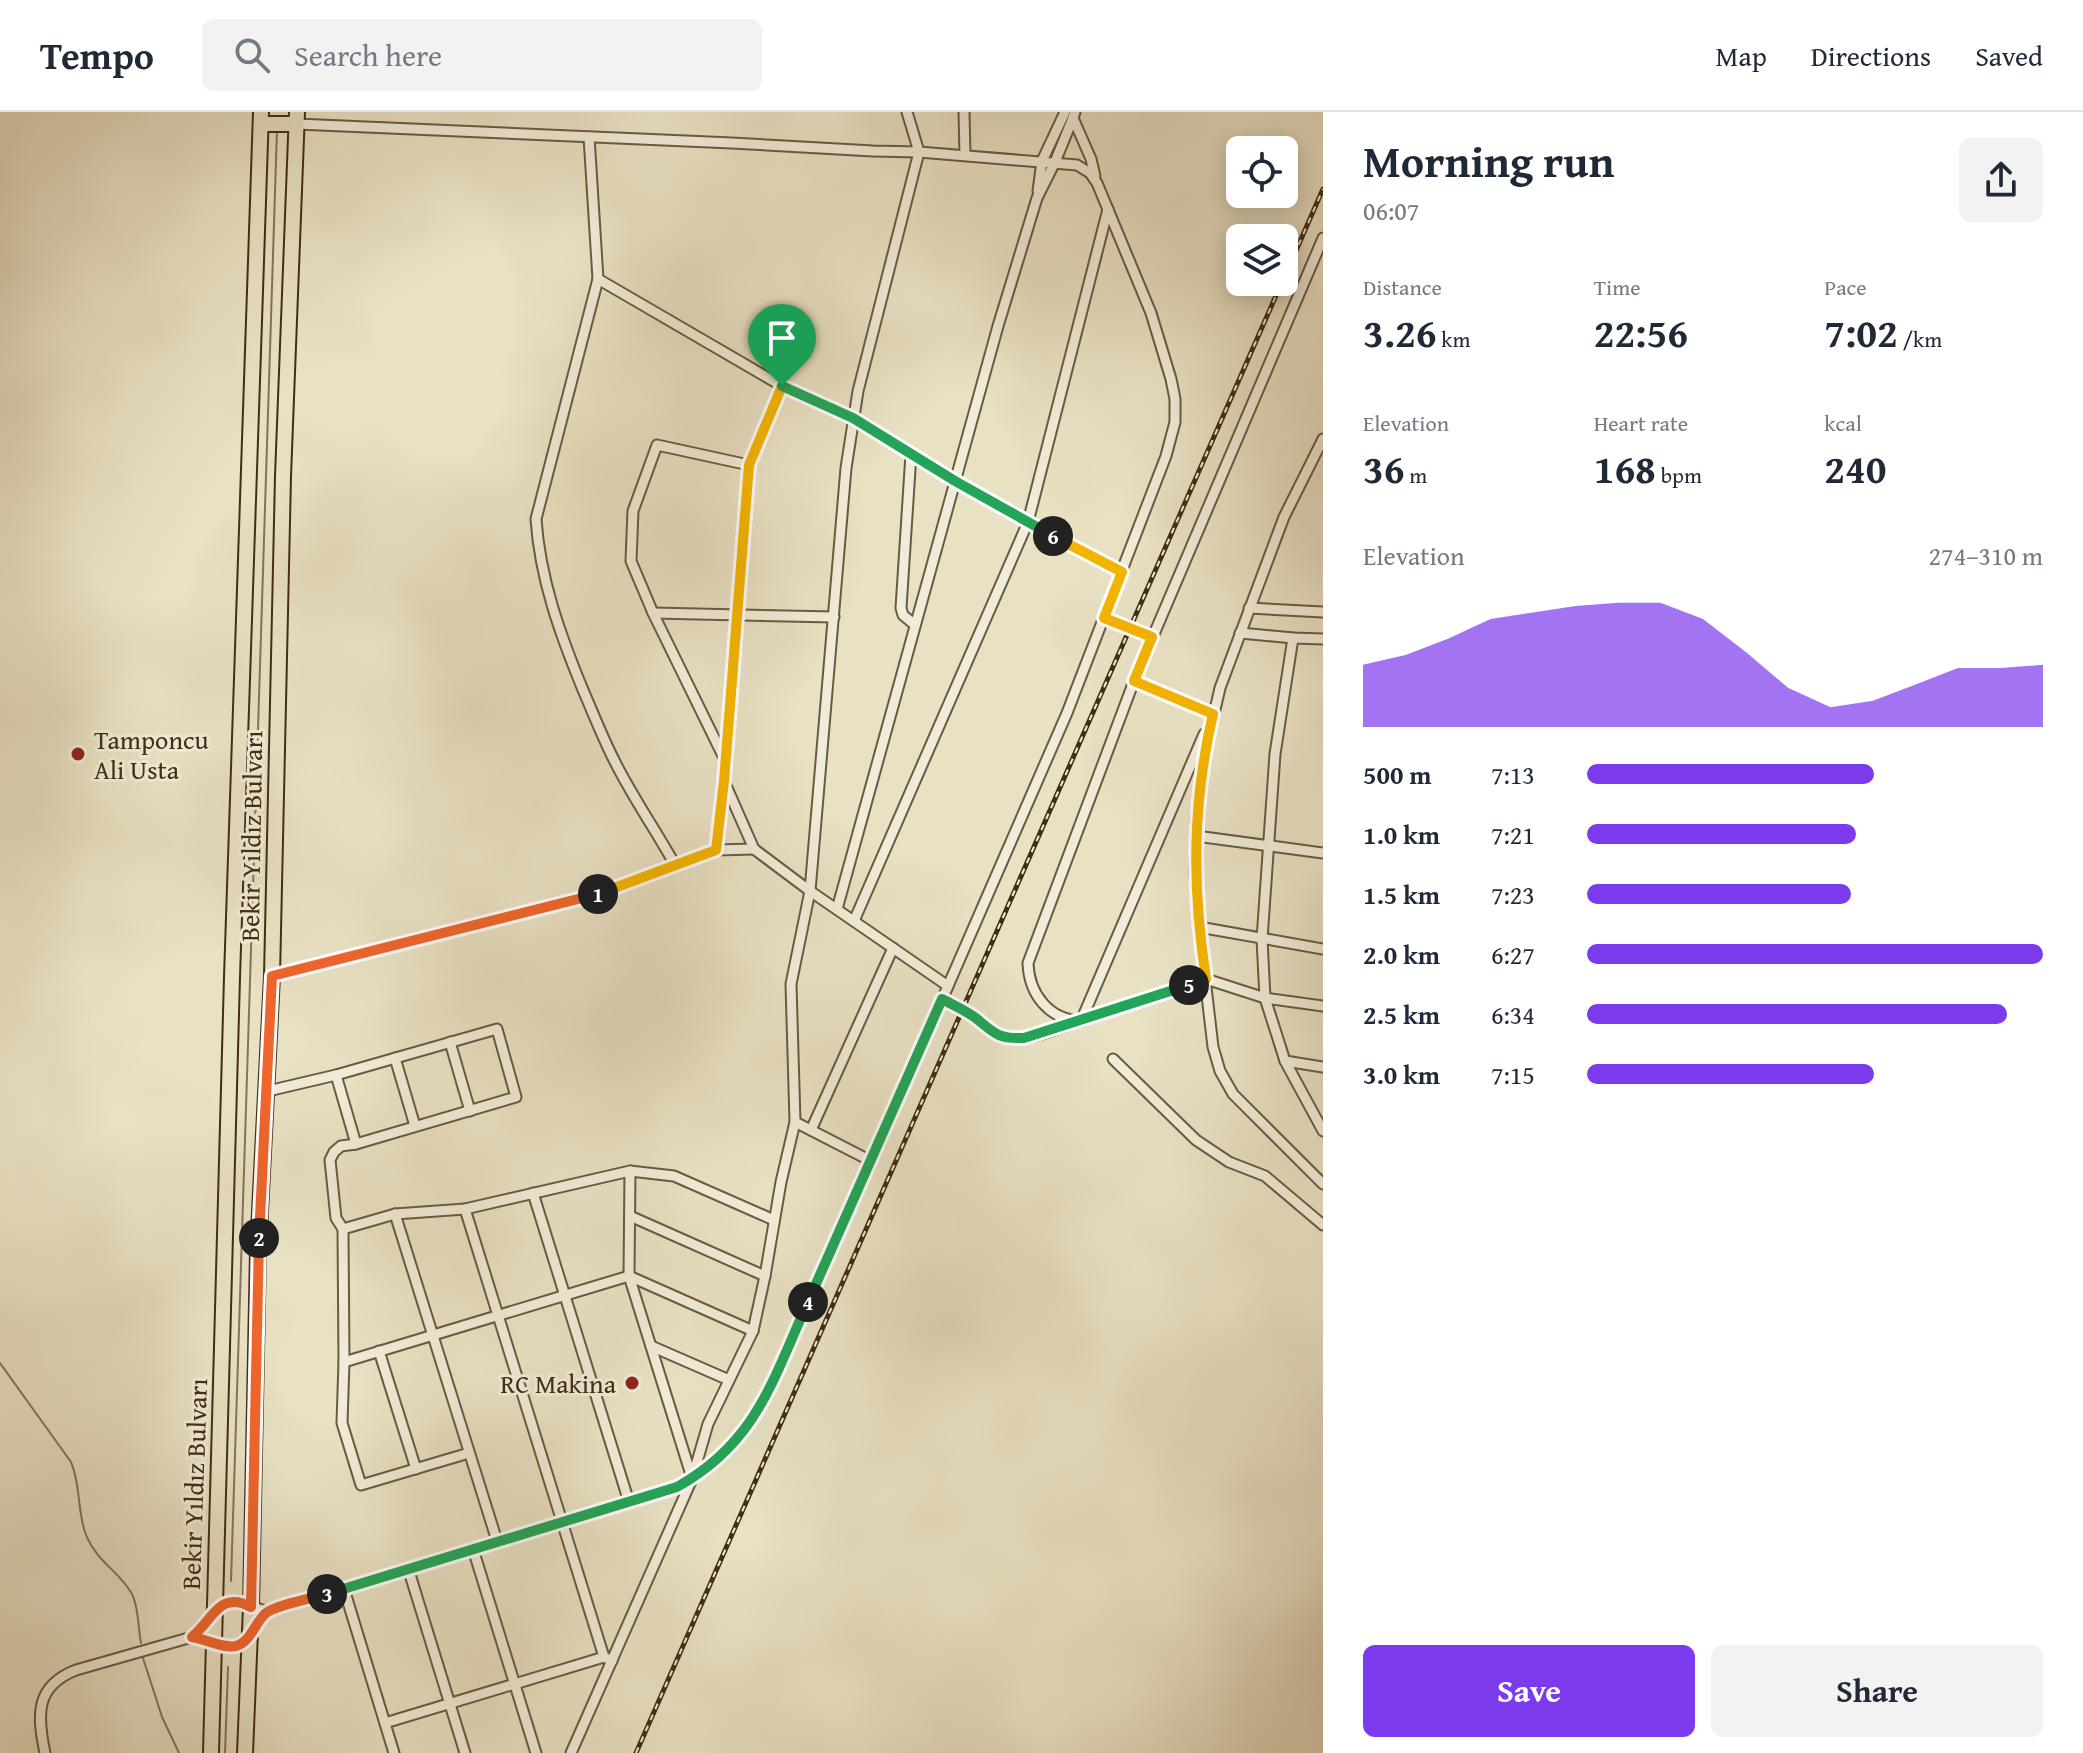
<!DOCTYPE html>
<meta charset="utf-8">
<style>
body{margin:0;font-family:"Gentium Book Plus",serif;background:#f2f2f3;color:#1f2937;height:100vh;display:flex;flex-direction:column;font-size:30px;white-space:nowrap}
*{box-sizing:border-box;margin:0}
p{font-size:26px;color:#747a83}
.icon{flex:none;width:44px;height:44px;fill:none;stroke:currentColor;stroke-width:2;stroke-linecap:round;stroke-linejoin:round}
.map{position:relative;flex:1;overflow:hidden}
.drawer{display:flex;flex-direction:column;background:#fff;width:760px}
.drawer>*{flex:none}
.fabs{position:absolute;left:1226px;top:24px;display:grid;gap:16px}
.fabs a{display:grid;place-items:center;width:72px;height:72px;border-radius:12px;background:#fff;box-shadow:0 4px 20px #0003;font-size:40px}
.pin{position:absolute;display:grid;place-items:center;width:68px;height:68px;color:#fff;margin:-82px -34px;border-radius:50% 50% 50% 0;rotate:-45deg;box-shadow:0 0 8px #0007}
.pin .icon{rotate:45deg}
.km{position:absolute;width:40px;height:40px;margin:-20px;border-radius:50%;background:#222;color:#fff;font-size:22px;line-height:40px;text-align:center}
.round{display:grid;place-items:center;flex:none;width:84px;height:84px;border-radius:12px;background:#f2f2f3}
.summary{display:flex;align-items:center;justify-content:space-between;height:136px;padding:0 40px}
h1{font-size:44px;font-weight:800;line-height:60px}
.metrics{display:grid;grid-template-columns:repeat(3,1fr);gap:12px;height:136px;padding:8px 40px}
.metrics div{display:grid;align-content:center}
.metrics b{font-size:40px;font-weight:800}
.metrics small{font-size:22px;font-weight:400}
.metrics p{font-size:22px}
.chart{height:224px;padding:16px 40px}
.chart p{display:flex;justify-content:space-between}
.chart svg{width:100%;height:144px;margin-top:8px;fill:#7c3aed;opacity:.7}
.button{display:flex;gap:16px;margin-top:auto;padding:16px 40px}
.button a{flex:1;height:92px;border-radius:12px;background:#7c3aed;color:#fff;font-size:32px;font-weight:800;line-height:92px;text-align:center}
.button a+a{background:#f2f2f3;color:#1f2937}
ul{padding:0 40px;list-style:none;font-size:26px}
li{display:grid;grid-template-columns:128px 96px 1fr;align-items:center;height:60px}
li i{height:20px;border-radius:10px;background:#7c3aed}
header{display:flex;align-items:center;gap:48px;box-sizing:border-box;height:112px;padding:0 40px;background:#fff;border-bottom:2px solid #e0e1e3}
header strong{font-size:38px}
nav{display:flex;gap:44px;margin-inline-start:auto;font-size:28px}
.search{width:560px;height:72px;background:#f2f2f3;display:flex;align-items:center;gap:20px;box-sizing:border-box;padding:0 28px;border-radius:12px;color:#747a83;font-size:30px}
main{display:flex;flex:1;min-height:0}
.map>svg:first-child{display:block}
</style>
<header>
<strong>Tempo</strong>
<div class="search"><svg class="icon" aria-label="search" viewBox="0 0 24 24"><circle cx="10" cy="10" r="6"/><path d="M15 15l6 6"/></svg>Search here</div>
<nav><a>Map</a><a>Directions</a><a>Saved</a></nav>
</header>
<main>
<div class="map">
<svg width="1323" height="1641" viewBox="0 0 1323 1641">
<rect width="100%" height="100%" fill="#e9e1c4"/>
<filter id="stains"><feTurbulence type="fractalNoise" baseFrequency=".0025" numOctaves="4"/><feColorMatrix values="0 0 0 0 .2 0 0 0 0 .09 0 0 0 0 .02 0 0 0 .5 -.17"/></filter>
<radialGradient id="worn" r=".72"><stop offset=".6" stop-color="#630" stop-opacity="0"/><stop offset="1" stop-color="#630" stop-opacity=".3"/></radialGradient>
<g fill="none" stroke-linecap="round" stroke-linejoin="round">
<g stroke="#847459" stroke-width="2">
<path d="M0 1251 71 1350C81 1373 77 1400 86 1423 97 1450 120 1460 132 1482 139 1496 138 1516 141 1531"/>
<polyline points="231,1469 277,17"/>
<polyline points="143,1546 162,1605 179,1641"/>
<polyline points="225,1641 228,1555"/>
</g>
<defs>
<g id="minor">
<polyline points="964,0 965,43"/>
<polyline points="1075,0 1073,6 1091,47 1095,64"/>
<polyline points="589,25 598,167 782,274 853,306 955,369 1122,460"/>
<polyline points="1038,79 1042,49 1065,0"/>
<path d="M1323 126 1134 569 1028 851C1029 882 1049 908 1081 909L1206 867 1265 886 1323 894"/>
<path d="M598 167 536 407C540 467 560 522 583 578 593 601 602 624 613 646 631 683 655 717 675 753"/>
<polyline points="782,274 749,353 724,669 754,737 810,779 948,874"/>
<polyline points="1323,327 1284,405 1220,576 1202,654 1196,708 1195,762 1199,815 1213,935 1220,959 1233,982 1323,1072"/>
<polyline points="911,342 901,496 903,503 915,513"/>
<polyline points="1249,496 1323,500"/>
<polyline points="653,501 834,505"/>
<polyline points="1104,506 1152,525"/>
<polyline points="1240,521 1293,526 1323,527"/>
<polyline points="1293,526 1275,642 1262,827 1265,886 1285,949 1323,1019"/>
<polyline points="1134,569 1213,602 1212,605"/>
<polyline points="724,646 653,501 631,449 633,399 657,333 749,353"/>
<polyline points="1196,724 1323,741"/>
<polyline points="716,738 724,670"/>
<polyline points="837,797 998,214 1037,86 1055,50 1073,6"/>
<polyline points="854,809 1028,410 1108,97"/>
<polyline points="1199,815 1323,837"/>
<polyline points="272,864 414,827 581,787 633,770 716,738 754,737"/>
<path d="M942 887C953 893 966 899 976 907 983 912 987 919 996 922 1022 934 1052 918 1077 910"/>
<polyline points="1081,909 1204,622"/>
<polyline points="450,930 470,999"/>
<polyline points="395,946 415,1014"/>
<polyline points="1113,947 1196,1028 1229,1050 1265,1064 1323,1113"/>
<polyline points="1285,949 1323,955"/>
<polyline points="336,963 356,1032"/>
<polyline points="268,979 336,963 497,917 516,985 356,1032 341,1034 334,1040 330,1048 336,1106 343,1117 344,1250 342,1311 361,1373 469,1341"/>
<polyline points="795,1010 871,1049"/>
<polyline points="811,1018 893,836"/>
<polyline points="630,1059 629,1164 692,1366"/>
<polyline points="533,1081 629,1390"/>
<polyline points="465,1097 604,1545 612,1549"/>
<polyline points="395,1102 497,1429"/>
<polyline points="630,1104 765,1164"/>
<polyline points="343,1117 395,1102 465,1097 630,1059 674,1064 774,1108"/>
<polyline points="651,1234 729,1268"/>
<polyline points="379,1239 416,1357"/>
<polyline points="344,1250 629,1164 753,1219"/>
<polyline points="473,1437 536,1641"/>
<polyline points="408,1456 465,1641"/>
<polyline points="344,1477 394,1641"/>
<path d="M192 1525C206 1513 216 1487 237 1489 248 1490 256 1498 268 1499L677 1375C716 1353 744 1325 765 1285L880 1030 1067 601 1166 344 1175 310V287L1171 267 1151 201 1097 71 1090 61 1077 53 919 40 873 39 732 31 297 12"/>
<polyline points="385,1611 604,1545"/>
<path d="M45 1641C37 1603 35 1574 76 1558L192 1525C208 1527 220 1535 236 1534 250 1526 257 1510 268 1499"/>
<polyline points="571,1641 692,1367 708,1312 753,1219 765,1164 781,1070 795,1010 791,872 810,779 846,356 858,279 919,40 907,0"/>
</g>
<g id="primary">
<polyline points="261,12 297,12"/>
<polyline points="211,1641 232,865 261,0"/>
<polyline points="245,1641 251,1495 258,1139 272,864 283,364 297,0"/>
</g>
</defs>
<use href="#minor" stroke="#6b5a3f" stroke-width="13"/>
<use href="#primary" stroke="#412d13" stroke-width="18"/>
<use href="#minor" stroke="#f1ecd9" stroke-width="9"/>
<use href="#primary" stroke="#e9e1c4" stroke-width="14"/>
<defs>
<g id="rail">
<polyline points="1284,166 1323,77"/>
<polyline points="636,1641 1282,170"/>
</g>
</defs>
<use href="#rail" stroke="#412d13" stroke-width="5"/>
<use href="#rail" stroke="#f1ecd9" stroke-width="2" stroke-dasharray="6" stroke-linecap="butt"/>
</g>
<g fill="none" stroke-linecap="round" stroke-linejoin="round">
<defs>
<polyline id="split-1" points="598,782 716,738 724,669 749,353 782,274"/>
<polyline id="split-2" points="259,1126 272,864 598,782"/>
<path id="split-3" d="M259 1126 251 1495C219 1478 213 1508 192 1525 205 1527 224 1537 236 1534 251 1530 255 1510 266 1501 276 1493 313 1486 327 1482"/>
<path id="split-4" d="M327 1482 677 1375C757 1330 772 1269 808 1190"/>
<path id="split-5" d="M808 1190 942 887C953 893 967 899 977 907 995 922 999 927 1024 926L1189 873"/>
<path id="split-6" d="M1053 424 1122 460 1104 506 1152 525 1134 569 1213 602C1192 692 1192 775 1206 867L1189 873"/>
<polyline id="split-7" points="782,274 853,306 955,369 1053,424"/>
</defs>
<use href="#split-1" stroke="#fff" stroke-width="16"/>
<use href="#split-2" stroke="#fff" stroke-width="16"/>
<use href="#split-3" stroke="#fff" stroke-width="16"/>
<use href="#split-4" stroke="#fff" stroke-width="16"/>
<use href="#split-5" stroke="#fff" stroke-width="16"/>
<use href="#split-6" stroke="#fff" stroke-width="16"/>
<use href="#split-7" stroke="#fff" stroke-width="16"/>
<use href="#split-1" stroke="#f5b400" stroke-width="10"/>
<use href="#split-2" stroke="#f0652b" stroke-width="10"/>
<use href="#split-3" stroke="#f0652b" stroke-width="10"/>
<use href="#split-4" stroke="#22a559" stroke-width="10"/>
<use href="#split-5" stroke="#22a559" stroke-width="10"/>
<use href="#split-6" stroke="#f5b400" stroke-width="10"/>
<use href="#split-7" stroke="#22a559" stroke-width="10"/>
</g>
<g fill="#8f2418" stroke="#f1ecd9" stroke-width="3">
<circle cx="78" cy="642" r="8"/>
<circle cx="632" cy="1271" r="8"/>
</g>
<g text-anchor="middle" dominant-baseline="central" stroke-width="6" stroke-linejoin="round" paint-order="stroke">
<g font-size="26" fill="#412d13" stroke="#f1ecd9" text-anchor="start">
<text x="94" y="627">Tamponcu<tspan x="94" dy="30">Ali Usta</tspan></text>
<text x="616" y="1271" text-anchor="end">RC Makina</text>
</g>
<g font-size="26" fill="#412d13" stroke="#f1ecd9">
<text transform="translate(251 724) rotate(-89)">Bekir Yıldız Bulvarı</text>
<text transform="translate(194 1372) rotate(-88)">Bekir Yıldız Bulvarı</text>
</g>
</g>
<rect width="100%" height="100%" filter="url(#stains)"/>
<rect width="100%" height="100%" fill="url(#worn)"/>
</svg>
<div class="fabs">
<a><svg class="icon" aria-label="locate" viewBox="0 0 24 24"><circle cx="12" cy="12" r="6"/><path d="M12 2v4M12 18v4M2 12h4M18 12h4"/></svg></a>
<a><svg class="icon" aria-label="layers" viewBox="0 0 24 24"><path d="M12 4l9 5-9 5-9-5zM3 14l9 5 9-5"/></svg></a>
</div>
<div class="pin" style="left:782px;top:274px;background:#1e9e55"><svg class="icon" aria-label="arrive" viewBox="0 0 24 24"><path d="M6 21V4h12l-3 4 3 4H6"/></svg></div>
<b class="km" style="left:598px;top:782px">1</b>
<b class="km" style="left:259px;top:1126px">2</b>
<b class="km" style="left:327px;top:1482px">3</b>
<b class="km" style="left:808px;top:1190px">4</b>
<b class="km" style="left:1189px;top:873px">5</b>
<b class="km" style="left:1053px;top:424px">6</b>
</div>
<section class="drawer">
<div class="summary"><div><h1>Morning run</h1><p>06:07</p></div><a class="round"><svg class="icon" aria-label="share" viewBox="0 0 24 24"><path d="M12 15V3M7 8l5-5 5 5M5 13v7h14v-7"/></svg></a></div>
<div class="metrics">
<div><p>Distance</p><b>3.26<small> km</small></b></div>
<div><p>Time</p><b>22:56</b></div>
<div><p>Pace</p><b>7:02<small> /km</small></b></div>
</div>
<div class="metrics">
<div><p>Elevation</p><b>36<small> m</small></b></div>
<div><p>Heart rate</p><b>168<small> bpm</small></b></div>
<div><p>kcal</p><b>240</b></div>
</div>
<div class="chart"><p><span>Elevation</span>274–310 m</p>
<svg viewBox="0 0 160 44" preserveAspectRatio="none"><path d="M0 44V25L10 22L20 17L30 11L40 9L50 7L60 6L70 6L80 11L90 21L100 32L110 38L120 36L130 31L140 26L150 26L160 25V44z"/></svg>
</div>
<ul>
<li><b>500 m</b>7:13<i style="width:63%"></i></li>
<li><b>1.0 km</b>7:21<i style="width:59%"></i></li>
<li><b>1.5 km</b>7:23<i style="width:58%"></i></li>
<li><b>2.0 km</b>6:27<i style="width:100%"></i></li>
<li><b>2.5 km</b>6:34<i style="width:92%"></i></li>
<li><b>3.0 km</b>7:15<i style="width:63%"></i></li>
</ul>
<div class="button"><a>Save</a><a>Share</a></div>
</section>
</main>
